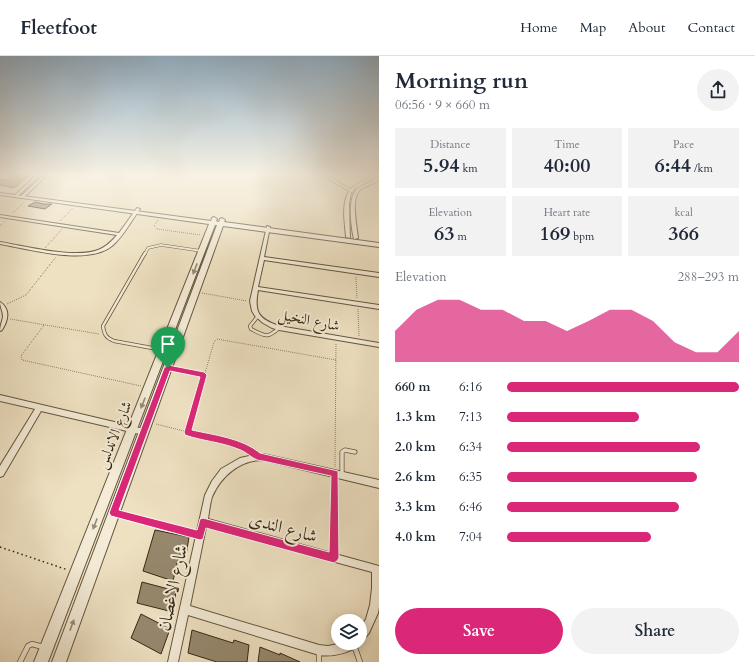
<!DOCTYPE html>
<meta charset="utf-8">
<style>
body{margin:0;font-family:Cardo,Amiri,serif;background:#f2f2f3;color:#1f2937;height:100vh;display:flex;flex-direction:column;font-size:15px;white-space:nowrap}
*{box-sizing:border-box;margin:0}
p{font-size:13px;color:#747a83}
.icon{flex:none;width:22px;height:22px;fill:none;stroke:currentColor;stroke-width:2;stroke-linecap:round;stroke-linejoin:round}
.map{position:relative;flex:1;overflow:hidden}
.panel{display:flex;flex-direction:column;background:#fff;width:376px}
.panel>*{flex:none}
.buttons{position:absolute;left:331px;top:558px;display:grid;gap:8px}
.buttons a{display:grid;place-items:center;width:36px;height:36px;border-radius:50%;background:#fff;box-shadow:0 2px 10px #0003;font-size:20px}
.pin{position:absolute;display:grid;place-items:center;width:34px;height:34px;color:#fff;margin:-41px -17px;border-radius:50% 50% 50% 0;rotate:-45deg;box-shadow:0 0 4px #0007}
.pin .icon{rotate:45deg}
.round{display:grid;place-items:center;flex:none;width:42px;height:42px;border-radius:21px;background:#f2f2f3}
.summary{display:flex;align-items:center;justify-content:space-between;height:68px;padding:0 16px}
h1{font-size:22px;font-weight:700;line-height:30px}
.stats{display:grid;grid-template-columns:repeat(3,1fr);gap:6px;height:68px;padding:4px 16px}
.stats div{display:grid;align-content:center;border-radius:0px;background:#f2f2f3;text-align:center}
.stats b{font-size:20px;font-weight:700}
.stats small{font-size:11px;font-weight:400}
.stats p{font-size:11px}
.chart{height:112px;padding:8px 16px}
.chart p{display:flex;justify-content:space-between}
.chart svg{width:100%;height:72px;margin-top:4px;fill:#db2777;opacity:.7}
.cta{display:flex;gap:8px;margin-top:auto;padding:8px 16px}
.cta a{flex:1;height:46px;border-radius:24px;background:#db2777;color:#fff;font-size:16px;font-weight:700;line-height:46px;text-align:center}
.cta a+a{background:#f2f2f3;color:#1f2937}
ul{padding:0 16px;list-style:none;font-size:13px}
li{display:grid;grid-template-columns:64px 48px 1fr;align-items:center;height:30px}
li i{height:10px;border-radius:5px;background:#db2777}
header{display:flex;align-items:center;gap:24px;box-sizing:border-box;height:56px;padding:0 20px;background:#fff;border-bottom:1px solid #e0e1e3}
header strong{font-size:19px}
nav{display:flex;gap:22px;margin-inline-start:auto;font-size:14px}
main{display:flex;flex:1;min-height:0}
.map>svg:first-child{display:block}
</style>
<header>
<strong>Fleetfoot</strong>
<nav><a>Home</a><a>Map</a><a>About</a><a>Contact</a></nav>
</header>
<main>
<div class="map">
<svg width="379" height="606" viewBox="0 0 379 606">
<rect width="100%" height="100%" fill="#eee1c2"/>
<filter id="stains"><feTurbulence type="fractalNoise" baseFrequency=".005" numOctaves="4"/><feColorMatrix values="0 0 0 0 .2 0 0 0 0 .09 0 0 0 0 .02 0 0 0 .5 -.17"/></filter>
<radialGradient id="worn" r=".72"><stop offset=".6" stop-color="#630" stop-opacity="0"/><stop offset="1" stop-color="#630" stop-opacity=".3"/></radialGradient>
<g fill="#96886e" stroke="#362712">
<polygon points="10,119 29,119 14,132 0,129 0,123 10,125"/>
<polygon points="35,146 44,148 52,148 45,153 28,150"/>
<polygon points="155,474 189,481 186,500 179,499 173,525 143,515"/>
<polygon points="142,526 176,535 173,556 137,547"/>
<polygon points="141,558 170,573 161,598 131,582"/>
<polygon points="192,574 233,587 234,584 249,589 247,606 217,606 188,597"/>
<polygon points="260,591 280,599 280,597 300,606 258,606"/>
</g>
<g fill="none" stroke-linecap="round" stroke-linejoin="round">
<defs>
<polyline id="service-far3" points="145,198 148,192 161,189 202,195"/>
<g id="service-far2">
<path d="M145 197 103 270C104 278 106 282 114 285L163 294"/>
<path d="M258 260 250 270 251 273C265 280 267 283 279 272"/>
</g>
<polyline id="service-far1" points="342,419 342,396 345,394 355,396"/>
<g id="service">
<polyline points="354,589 360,606"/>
<polyline points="319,596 319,606"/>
<polyline points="20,606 28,590 32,588 43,591"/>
</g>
<g id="minor">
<polygon points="37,119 40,119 17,141 15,141 15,139"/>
<polygon points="44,119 47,119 23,142 21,142 21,140"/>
<path d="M322 119H326L350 133 372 119H376L371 124 354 133 353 136H351L349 148 350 182 346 181C345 166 341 149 349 135Z"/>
<path d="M378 121H379V124L378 125C373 128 366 130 361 133 350 141 357 170 358 182L354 183C351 171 347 140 358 132 365 128 372 126 378 121Z"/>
<path d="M137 152 140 153C131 165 124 180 112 190 87 210 29 193 0 188V186C25 190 74 203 98 194 106 191 112 185 117 179L0 161V159L119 177Z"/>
<path d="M267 170 270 171 264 201 379 217V221L264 204 258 231 379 249V253L258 234C254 256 258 263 279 270L379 287V291L279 274 272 272 263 267 255 260 252 255 250 245Z"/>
<path d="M0 246C11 253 8 265 2 274L0 275C0 270 2 266 3 261 3 255 0 251 0 246Z"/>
<polygon points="0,339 144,373 146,374 148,376 146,378 144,379 41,355 3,420 0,421 0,410 35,353 0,345"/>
<path d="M258 398H263L379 424V432L263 404C240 404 221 420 212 441 210 448 209 456 208 463L379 510V551L378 557 369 577 363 584 360 586V573L366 563 370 549 372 532V516L206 471 190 550 319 589 328 590 343 587H358L357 591C344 598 333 601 319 599L188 559 178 606H168L205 439 212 425 221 413 240 402Z"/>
</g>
<polygon id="tertiary" points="0,137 211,165 212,162 214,161 217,163 216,165 219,166 220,163 222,162 225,164 224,166 379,187 379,191 223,170 66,606 52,606 217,169 215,169 48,606 34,606 209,168 0,139"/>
</defs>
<use href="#service-far3" stroke="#64563e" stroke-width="3"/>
<use href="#service-far2" stroke="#64563e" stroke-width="4"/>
<use href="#service-far1" stroke="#64563e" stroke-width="5"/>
<use href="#service" stroke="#64563e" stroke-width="6"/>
<use href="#minor" stroke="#64563e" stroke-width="2"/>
<use href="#tertiary" stroke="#64563e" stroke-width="2"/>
<g stroke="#362712" stroke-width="1" stroke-dasharray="0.5 1.5" stroke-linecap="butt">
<polyline points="13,157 24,146"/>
<polyline points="158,164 154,170 157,173 201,179"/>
<polyline points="60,165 73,152"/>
<polyline points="0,170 5,165"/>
<polyline points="45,192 62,173"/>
<polyline points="356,221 357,242"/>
<polyline points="202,237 247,245"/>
<polyline points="7,248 26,239 56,201"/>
<polyline points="358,253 359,280"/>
<polyline points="10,263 99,278"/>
<polyline points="44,269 21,300 22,304 141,330"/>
<polyline points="174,313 204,319"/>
<polyline points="156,368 239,389 252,396"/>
<polyline points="188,376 214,286 217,283 336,304"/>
<polyline points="335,411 336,287"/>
<polyline points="335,433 335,425"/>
</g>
<g stroke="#362712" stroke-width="1.5" stroke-dasharray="1.5 3" stroke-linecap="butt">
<polyline points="122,459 193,478"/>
<polyline points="0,491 68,514"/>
<polyline points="334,493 335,432"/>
</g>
<use href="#service-far3" stroke="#f4ecd7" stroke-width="2"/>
<use href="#service-far2" stroke="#f4ecd7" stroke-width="2.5"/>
<use href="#service-far1" stroke="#f4ecd7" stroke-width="3.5"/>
<use href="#service" stroke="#f4ecd7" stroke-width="4.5"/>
<use href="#minor" fill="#f4ecd7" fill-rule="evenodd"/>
<use href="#tertiary" fill="#f4ecd7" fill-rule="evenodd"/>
</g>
<defs><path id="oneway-solid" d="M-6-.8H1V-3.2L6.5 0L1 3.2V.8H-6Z"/></defs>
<g fill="#958a74">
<use href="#oneway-solid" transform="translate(195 213) rotate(111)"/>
<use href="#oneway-solid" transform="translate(143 347) rotate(112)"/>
<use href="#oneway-solid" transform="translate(95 468) rotate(111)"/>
<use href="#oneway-solid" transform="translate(72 569) rotate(-70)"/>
</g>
<linearGradient id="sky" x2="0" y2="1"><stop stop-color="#91adc1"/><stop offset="0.58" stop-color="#f7f2e4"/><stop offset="1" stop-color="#f7f2e4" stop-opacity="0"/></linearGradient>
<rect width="379" height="204" fill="url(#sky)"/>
<path fill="#db2777" stroke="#fff" fill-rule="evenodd" d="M168 309 204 316 207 319 192 374C214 379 242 382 260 397L338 415 339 502 337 505 334 507 206 472 203 483 200 484 111 460 109 457 164 312ZM170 315 200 321 184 376 185 379C202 385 221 386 238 393 248 396 253 405 263 405L331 420 329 496 203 462 200 463 197 474 119 454Z"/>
<g text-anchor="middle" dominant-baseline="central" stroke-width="4" stroke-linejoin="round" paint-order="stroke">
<g font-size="15" fill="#362712" stroke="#f4ecd7">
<text transform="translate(309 264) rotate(11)">شارع النخيل</text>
<text transform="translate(114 379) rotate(-68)">شارع الاندلس</text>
</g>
<g font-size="18" fill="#362712" stroke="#f4ecd7">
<text transform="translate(283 472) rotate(15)">شارع الندى</text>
<text transform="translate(173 532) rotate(-78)">شارع الاغصان</text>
</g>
</g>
<rect width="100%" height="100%" filter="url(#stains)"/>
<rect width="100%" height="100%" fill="url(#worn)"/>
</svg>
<div class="buttons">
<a><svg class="icon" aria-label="layers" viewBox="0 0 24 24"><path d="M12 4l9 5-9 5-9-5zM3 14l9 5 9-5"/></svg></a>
</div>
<div class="pin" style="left:168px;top:312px;background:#1e9e55"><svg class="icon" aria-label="arrive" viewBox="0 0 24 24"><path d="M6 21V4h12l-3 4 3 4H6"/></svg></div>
</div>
<section class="panel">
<div class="summary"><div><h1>Morning run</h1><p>06:56 · 9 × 660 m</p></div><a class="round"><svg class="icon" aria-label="share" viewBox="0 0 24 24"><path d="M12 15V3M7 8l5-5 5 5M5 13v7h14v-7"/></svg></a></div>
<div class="stats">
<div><p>Distance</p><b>5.94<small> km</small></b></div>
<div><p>Time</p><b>40:00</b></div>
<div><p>Pace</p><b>6:44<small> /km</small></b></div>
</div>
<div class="stats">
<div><p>Elevation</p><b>63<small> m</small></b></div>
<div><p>Heart rate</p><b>169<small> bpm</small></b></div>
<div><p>kcal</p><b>366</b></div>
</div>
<div class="chart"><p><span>Elevation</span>288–293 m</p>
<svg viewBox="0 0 160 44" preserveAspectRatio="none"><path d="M0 44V25L10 12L20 6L30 6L40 12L50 12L60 19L70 19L80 25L90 19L100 12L110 12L120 19L130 32L140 38L150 38L160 25V44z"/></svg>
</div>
<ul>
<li><b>660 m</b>6:16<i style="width:100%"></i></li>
<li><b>1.3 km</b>7:13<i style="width:57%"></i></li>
<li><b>2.0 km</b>6:34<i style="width:83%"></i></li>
<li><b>2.6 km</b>6:35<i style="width:82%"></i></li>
<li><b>3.3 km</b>6:46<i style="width:74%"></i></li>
<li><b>4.0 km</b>7:04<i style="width:62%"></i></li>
</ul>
<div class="cta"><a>Save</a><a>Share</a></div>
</section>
</main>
